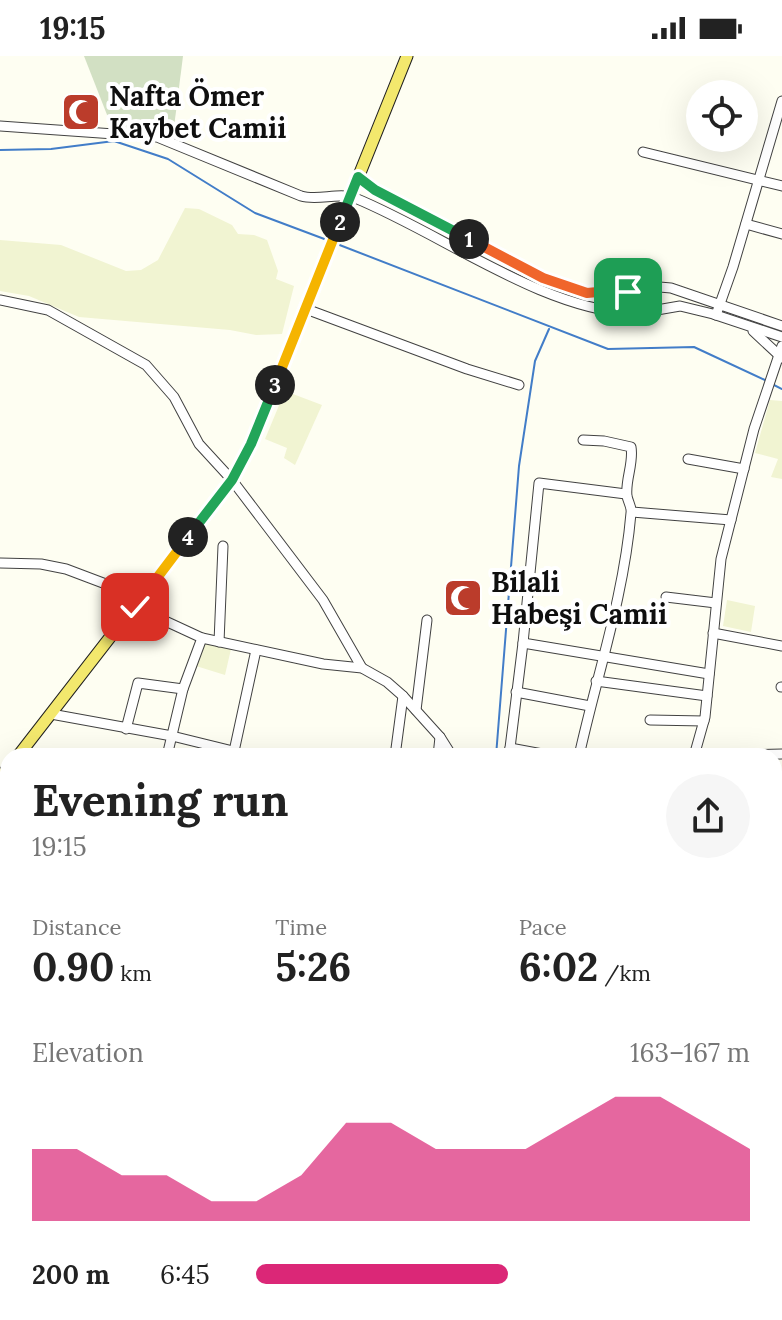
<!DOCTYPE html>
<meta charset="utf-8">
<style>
body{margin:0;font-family:Lora,serif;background:#f6f6f6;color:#222;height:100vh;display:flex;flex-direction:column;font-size:30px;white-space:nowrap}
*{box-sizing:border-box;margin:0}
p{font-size:26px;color:#767676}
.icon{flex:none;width:44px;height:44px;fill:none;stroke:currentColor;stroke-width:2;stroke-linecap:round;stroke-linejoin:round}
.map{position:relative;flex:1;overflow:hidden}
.side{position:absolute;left:0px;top:692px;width:782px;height:572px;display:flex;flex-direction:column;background:#fff;border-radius:24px 24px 0 0;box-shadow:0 8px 32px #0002}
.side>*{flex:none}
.tools{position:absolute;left:686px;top:24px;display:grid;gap:16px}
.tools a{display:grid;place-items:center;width:72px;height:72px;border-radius:50%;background:#fff;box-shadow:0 8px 32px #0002;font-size:40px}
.pin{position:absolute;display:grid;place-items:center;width:68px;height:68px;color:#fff;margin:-34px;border-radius:16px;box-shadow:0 4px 12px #0006}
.km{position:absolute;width:40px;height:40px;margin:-20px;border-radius:50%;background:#222;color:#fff;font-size:22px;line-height:40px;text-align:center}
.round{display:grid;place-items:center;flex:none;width:84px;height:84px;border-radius:42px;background:#f6f6f6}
.overview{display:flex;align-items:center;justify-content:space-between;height:136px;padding:0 32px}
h1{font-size:44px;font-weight:700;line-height:60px}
.stats{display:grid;grid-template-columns:repeat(3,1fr);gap:12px;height:136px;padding:8px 32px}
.stats div{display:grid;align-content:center}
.stats b{font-size:40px;font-weight:700}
.stats small{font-size:22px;font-weight:400}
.stats p{font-size:22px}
.chart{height:224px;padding:16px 32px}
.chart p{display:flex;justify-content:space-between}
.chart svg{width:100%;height:144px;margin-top:8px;fill:#db2777;opacity:.7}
ul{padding:0 32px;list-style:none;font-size:26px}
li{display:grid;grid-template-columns:128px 96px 1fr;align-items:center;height:60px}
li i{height:20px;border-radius:10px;background:#db2777}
.status{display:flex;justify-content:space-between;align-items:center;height:56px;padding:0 40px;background:#fff;direction:ltr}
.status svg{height:22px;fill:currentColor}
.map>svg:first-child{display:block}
</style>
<div class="status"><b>19:15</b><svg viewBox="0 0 49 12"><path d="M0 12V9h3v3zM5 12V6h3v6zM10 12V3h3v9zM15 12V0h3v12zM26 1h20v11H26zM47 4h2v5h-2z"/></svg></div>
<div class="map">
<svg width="782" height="1264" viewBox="0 0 782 1264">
<rect width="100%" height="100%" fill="#fefef2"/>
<g fill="#f1f4d2">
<polygon points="185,152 199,153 232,169 238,178 254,179 267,184 278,215 276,223 294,230 282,278 256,279 230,274 79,261 29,240 0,235 0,184 61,189 126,215 141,214 158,204"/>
<polygon points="285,335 322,349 295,409 284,402 287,392 265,383"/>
<polygon points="770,344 782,345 782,423 771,421 778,403 755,397"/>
<polygon points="727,544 755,550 751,576 723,570"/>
<polygon points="202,587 231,593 225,619 196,610"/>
</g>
<polygon fill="#d2e0c3" points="84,0 183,0 173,79 120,75 111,69"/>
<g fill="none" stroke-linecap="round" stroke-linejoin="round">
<g stroke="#427dc8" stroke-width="2">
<polyline points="0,94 51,93 114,85 168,103 255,157 327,184"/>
<polyline points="337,188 608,293 694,291 767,325"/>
<polyline points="772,328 782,333"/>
<polyline points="496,700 519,410 535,305 549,273"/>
<polyline points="774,1007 782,1016"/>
<polyline points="167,1261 178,1256"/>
<polyline points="327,1264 330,1256"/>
</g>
<defs>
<g id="minor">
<path d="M0 70 157 81 301 140C318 145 339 136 355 142 443 178 540 253 635 258"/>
<polyline points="643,96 782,130"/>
<polyline points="358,121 375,134 543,222 587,237 630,233"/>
<polyline points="746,168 782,178"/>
<circle cx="641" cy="244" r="15"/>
<polyline points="648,230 671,232 782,270"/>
<polyline points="0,244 48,254 146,309 174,341 199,388 232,424 323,544 362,612"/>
<polyline points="306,253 467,313 519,329"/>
<polyline points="651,255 680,250 713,258 782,281"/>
<polyline points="716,259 733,211 782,45"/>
<polyline points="753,275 782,302"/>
<polyline points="688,403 744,413"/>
<polyline points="626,438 539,427 523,587 709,618"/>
<polyline points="632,456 731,464"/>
<polyline points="0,507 41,508 66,513 111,530 135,551 202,582 323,608 362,612 387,626 403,640 440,681 452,700"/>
<polyline points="666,541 716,547"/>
<polyline points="713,577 782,590"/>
<polyline points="219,586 223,490"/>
<polyline points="596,625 707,640"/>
<polyline points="781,631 782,631"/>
<polyline points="516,636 590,650"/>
<polyline points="416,654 427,564"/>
<polyline points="51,658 172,680 233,695"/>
<polyline points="650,664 704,665"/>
<polyline points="126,673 138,627 183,633"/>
<polyline points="510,692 553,700"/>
<polyline points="167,700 183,633 202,582"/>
<polyline points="233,700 256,594"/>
<polyline points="395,700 403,640"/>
<polyline points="438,700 440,681"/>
<polyline points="509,700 523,587"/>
<path d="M579 700C597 619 624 540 631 457 632 451 628 446 627 440 625 424 634 407 631 391L604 385 583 384"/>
<polyline points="694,700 705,661 721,503 754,373 782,290"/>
<polyline points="694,700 782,698"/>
<polyline points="0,742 8,745"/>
<polyline points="774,836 782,826"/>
<polyline points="774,848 782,850"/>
<polyline points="774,914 782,917"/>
<polyline points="0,942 8,945"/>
<polyline points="774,963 782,968"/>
<polyline points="774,1014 782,1025"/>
<polyline points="774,1070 782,1069"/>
<polyline points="774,1205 782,1205"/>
<polyline points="671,1256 671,1264"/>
<polyline points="707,1256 708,1264"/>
<polyline points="754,1256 755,1264"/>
<polyline points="0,1263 1,1264"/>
<polyline points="173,1264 187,1256"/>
<polyline points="318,1264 321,1256"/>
<polyline points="518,1264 518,1256"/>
</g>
<g id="major">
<polyline points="18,700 232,424 251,388 407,0"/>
<polyline points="0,722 8,712"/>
</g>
</defs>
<use href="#minor" stroke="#424242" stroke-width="11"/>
<use href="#major" stroke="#202020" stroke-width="13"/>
<use href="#minor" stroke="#fff" stroke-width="9"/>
<use href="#major" stroke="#f3e86d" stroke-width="11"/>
</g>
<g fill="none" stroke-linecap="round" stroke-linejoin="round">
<defs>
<polyline id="split-1" points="469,183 543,222 587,237 630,233 628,236"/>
<polyline id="split-2" points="340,166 358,121 375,134 469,183"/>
<polyline id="split-3" points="275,329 340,166"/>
<polyline id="split-4" points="188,481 232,424 251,388 275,329"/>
<polyline id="split-5" points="135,551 188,481"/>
</defs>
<use href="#split-1" stroke="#fff" stroke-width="16"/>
<use href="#split-2" stroke="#fff" stroke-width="16"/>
<use href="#split-3" stroke="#fff" stroke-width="16"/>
<use href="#split-4" stroke="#fff" stroke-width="16"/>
<use href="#split-5" stroke="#fff" stroke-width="16"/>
<use href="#split-1" stroke="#f0652b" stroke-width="10"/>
<use href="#split-2" stroke="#22a559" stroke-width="10"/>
<use href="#split-3" stroke="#f5b400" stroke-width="10"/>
<use href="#split-4" stroke="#22a559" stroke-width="10"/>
<use href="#split-5" stroke="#f5b400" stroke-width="10"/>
</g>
<defs>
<symbol id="mosque-square" viewBox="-11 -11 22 22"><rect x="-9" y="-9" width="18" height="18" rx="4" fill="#bb3c2b" stroke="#fff"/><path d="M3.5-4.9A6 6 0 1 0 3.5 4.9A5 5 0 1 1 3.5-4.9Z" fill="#fff"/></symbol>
</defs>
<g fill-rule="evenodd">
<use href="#mosque-square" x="59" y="34" width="44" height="44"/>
<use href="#mosque-square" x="441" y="520" width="44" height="44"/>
</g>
<g text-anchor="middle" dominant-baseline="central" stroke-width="8" stroke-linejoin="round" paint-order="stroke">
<g font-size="28" font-weight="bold" fill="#0f0f0f" stroke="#fff" text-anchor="start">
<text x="109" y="40">Nafta Ömer<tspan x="109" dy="32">Kaybet Camii</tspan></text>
<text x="491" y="526">Bilali<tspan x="491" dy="32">Habeşi Camii</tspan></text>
</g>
</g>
</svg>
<div class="tools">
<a><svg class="icon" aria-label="locate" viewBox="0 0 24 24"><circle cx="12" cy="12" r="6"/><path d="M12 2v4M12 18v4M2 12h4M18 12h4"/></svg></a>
</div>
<div class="pin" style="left:628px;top:236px;background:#1e9e55"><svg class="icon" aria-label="arrive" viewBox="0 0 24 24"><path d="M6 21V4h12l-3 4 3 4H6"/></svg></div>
<div class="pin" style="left:135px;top:551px;background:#d93025"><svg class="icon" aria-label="check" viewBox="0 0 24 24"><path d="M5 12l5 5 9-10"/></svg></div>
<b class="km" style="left:469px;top:183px">1</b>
<b class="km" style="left:340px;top:166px">2</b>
<b class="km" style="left:275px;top:329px">3</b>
<b class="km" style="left:188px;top:481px">4</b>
<section class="side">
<div class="overview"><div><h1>Evening run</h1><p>19:15</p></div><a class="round"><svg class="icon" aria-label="share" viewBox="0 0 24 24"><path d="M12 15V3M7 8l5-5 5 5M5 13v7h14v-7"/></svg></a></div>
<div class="stats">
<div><p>Distance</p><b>0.90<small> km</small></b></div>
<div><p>Time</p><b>5:26</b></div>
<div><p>Pace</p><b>6:02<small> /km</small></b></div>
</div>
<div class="chart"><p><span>Elevation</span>163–167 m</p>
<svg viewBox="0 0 160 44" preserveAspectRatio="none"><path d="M0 44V22L10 22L20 30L30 30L40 38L50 38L60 30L70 14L80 14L90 22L100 22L110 22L120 14L130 6L140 6L150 14L160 22V44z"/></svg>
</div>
<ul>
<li><b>200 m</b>6:45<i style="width:51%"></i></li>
</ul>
</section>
</div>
